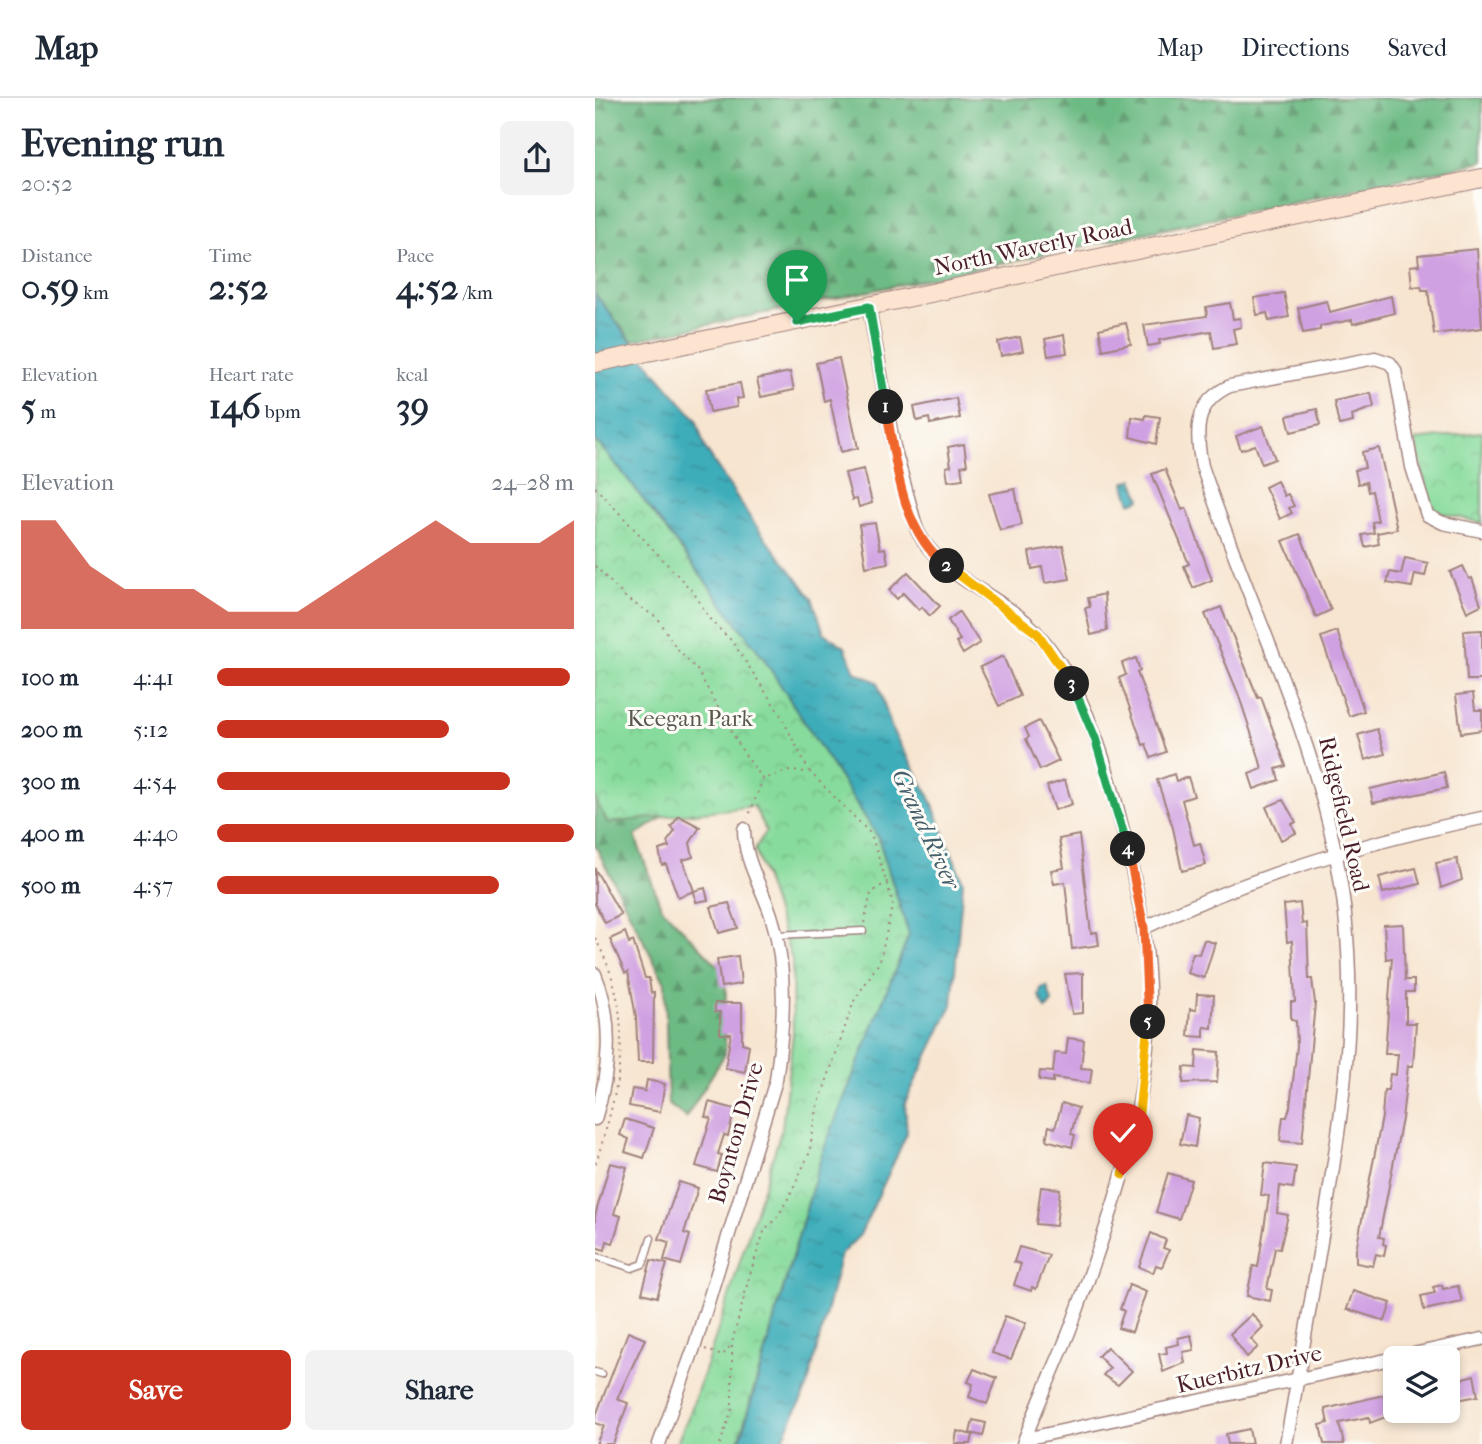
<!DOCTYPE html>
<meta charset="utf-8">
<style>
body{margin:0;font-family:"IM FELL French Canon",serif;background:#f2f2f3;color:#1f2937;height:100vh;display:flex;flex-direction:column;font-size:26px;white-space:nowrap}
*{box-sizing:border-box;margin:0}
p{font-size:23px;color:#747a83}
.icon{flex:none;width:38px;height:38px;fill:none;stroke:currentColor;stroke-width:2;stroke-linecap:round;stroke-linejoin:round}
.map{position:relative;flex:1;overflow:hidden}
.panel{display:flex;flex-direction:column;background:#fff;width:595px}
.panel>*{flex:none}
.fabs{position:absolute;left:788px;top:1248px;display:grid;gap:14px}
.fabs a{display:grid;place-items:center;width:77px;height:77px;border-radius:10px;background:#fff;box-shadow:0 4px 10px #0003;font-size:35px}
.pin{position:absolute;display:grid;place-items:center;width:60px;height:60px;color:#fff;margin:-72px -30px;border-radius:50% 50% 50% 0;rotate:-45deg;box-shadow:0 0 7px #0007}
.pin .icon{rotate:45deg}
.km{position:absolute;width:35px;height:35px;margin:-18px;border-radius:50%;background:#222;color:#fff;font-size:19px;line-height:35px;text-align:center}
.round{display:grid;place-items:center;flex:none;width:74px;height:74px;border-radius:10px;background:#f2f2f3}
.summary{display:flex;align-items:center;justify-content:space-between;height:119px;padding:0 21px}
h1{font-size:38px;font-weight:700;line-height:52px}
.stats{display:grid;grid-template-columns:repeat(3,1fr);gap:10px;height:119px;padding:7px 21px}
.stats div{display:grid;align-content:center}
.stats b{font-size:35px;font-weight:700}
.stats small{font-size:19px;font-weight:400}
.stats p{font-size:19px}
.chart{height:196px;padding:14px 21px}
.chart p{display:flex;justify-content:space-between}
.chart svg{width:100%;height:126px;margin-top:7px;fill:#c8321e;opacity:.7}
.button{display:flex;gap:14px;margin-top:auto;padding:14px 21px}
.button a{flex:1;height:80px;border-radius:10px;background:#c8321e;color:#fff;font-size:28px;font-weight:700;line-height:80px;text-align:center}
.button a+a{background:#f2f2f3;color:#1f2937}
ul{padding:0 21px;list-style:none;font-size:23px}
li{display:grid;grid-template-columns:112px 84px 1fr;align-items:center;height:52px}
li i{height:18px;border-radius:9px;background:#c8321e}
header{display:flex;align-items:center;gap:42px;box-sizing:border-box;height:98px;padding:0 35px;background:#fff;border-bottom:2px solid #e0e1e3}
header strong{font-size:33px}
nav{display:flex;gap:38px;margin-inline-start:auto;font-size:24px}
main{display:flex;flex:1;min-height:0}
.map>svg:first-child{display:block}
</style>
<header>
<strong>Map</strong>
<nav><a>Map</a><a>Directions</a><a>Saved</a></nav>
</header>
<main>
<section class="panel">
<div class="summary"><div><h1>Evening run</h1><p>20:52</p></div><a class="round"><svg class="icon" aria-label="share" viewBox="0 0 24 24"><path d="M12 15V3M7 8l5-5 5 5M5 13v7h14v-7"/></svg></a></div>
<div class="stats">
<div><p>Distance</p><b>0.59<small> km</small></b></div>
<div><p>Time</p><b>2:52</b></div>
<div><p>Pace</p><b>4:52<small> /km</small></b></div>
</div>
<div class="stats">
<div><p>Elevation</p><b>5<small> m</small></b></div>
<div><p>Heart rate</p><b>146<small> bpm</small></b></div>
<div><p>kcal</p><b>39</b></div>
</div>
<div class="chart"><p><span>Elevation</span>24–28 m</p>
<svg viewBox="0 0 160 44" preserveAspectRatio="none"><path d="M0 44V6L10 6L20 22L30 30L40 30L50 30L60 38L70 38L80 38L90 30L100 22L110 14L120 6L130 14L140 14L150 14L160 6V44z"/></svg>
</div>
<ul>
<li><b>100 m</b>4:41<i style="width:99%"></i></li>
<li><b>200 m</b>5:12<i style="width:65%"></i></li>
<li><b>300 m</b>4:54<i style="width:82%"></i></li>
<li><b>400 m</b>4:40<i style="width:100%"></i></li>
<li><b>500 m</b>4:57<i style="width:79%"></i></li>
</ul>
<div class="button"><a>Save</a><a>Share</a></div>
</section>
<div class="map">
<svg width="887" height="1346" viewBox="0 0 887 1346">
<defs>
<pattern id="forest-firs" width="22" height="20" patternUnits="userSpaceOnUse" patternTransform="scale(1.75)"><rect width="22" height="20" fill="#6dbb84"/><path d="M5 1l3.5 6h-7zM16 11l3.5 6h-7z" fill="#5c976c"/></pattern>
<pattern id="park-crowns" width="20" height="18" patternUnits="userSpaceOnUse" patternTransform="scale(1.75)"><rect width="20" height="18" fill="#87db9c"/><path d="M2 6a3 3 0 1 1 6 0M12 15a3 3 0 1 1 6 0" fill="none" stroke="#76bc87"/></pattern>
<pattern id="water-ripples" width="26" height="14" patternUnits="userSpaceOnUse" patternTransform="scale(1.75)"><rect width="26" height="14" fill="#3eadba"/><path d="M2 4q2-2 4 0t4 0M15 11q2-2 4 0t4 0" fill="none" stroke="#368c97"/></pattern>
</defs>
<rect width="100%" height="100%" fill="#fdfcf7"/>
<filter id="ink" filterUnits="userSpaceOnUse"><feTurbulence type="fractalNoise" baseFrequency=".0143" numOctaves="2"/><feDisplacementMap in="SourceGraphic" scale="14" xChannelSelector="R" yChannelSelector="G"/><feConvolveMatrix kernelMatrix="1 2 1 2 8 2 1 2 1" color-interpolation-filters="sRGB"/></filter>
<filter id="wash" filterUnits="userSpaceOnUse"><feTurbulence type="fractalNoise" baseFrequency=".00686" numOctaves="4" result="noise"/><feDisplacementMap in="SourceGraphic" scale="28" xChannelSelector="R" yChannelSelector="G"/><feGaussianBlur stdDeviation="1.57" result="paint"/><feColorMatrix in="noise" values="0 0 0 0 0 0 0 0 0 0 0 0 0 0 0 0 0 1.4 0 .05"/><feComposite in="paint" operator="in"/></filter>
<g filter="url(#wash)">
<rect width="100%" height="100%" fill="#f7e5d0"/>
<g fill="url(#forest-firs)" stroke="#5c6d58" stroke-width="2">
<polygon points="0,0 887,0 887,64 37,243 0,196"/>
<polygon points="0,342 28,375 167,558 186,740 160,701 86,707 40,738 66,809 131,876 130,956 91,1019 73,1006 70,885 0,747"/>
</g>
<g fill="url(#park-crowns)" stroke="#687d64" stroke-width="2">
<polygon points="887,334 887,425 837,413 820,342"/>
<polygon points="0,342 28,375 167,558 283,739 314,837 227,1056 143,1346 81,1346 95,1315 130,1211 187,1030 198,935 197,862 160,751 171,733 159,708 13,725 0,701"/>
</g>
<g fill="url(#water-ripples)" stroke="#446672" stroke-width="2">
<polygon points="0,196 59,273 101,321 110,350 158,424 217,500 229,535 250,549 260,574 282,584 298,634 333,695 368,784 357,907 310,1005 312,1035 298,1066 265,1137 246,1156 212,1290 188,1340 190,1346 144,1346 227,1056 314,837 283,739 167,558 28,375 0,342"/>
<polygon points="538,381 546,401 536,405 529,385"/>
<polygon points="452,888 457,904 451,911 444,898 446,890"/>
</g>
<g id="blocks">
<g fill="#d0a1e2">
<polygon points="882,151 887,230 839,236 833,192 827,192 826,188 817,189 815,168 824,167 823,157"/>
<polygon points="689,195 694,219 674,223 672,215 662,217 659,200"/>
<polygon points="796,198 799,215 758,226 757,222 725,228 725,232 708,235 703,210 732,203 735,214"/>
<polygon points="635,205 638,221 645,220 646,229 638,231 641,246 619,250 616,233 564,242 565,246 553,248 549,227 612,218 611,209"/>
<polygon points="531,225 536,246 508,252 504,231"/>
<polygon points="469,237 472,255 453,258 450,241"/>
<polygon points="425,239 428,253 406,258 403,244"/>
<polygon points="244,260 263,350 246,354 235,301 229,303 221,265"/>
<polygon points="195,274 199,292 166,299 162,281"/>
<polygon points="145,285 148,300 141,301 142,309 115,314 111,291"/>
<polygon points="776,295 779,309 757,317 758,324 744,327 739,303"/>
<polygon points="361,300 365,320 335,326 334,320 322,323 319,309"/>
<polygon points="722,311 725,327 696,334 692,318"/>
<polygon points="551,317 565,319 561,346 535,339 537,319 550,321"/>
<polygon points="668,328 680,361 667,366 660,347 646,352 641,338"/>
<polygon points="369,346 372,367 366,368 368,381 353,383 351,369 356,368 353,349"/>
<polygon points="784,350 802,431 782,435 784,446 770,449 767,437 779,435 777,424 783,423 777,393 773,394 771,384 763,386 760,372 770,370 767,354"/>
<polygon points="269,371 277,405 264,409 262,401 257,402 250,375"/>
<polygon points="570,371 587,412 591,410 617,482 598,490 589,468 594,466 557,376"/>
<polygon points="682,383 689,398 693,396 699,408 694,410 697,415 685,421 670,389"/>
<polygon points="420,391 427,427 405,432 394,396"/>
<polygon points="280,425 285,451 290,450 293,465 271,469 264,427"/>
<polygon points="705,436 736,512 721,519 688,443"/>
<polygon points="468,448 475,481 450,485 447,469 437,471 434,454"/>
<polygon points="810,460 833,465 830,478 820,476 817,489 792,485 795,474 806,476"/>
<polygon points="868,468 874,481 877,480 886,507 872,514 855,474"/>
<polygon points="313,474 345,508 335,518 327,509 324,512 308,495 302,501 294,492"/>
<polygon points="509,496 512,533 496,537 490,510 495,509 493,500"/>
<polygon points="626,509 663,600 666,599 691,668 681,671 684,682 659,691 654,676 667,671 663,656 643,595 610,516"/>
<polygon points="364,514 385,545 368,556 361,544 365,542 353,522"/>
<polygon points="887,532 887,582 872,582 869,533"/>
<polygon points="742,533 769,613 754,618 726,539"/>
<polygon points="408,558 425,598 404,608 385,569"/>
<polygon points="541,560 545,573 542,574 571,654 556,660 551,646 548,647 524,580 531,577 527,565"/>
<polygon points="878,595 880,612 887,612 887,632 866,635 861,597"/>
<polygon points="444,623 464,663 445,672 431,641 434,639 430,630"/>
<polygon points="782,631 790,656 770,662 763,637"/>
<polygon points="849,674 852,690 778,705 775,691"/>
<polygon points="579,676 581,683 593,679 599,698 587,702 599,747 605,745 611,767 587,773 578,730 562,682"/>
<polygon points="470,682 477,706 460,712 452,688"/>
<polygon points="688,702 701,724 697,726 701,735 686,742 671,709"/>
<polygon points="84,718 105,729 95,745 98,759 88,762 99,793 110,790 113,802 101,804 99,793 83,799 71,766 67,767 64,752 74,749 72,744 80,733 76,729"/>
<polygon points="484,737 496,835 502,834 504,847 477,851 470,784 459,786 456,772 469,770 464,741"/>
<polygon points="862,761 867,782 846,790 841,765"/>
<polygon points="821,770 825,786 788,795 784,779"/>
<polygon points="0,771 26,817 10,825 0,806"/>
<polygon points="134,805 143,830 124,835 116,809"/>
<polygon points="705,805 707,826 712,825 714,881 717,881 720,905 707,1045 685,1043 688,1019 692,1019 695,1009 702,948 701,923 696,922 696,904 700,904 697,843 692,844 689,807"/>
<polygon points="808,826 810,882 819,882 819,894 811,894 811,925 821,925 818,968 813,968 807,1021 784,1139 789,1140 788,1146 791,1147 789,1158 781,1156 778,1168 761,1165 761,1152 787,1019 789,992 793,992 795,976 801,977 803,956 790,956 797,860 791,861 789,827"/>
<polygon points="30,834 34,845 38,843 50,880 54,880 56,895 59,894 58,964 43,964 41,919 33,874 30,875 15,841"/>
<polygon points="609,842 620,845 609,880 592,875 598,855 604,856"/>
<polygon points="143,858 146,886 126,889 122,861"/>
<polygon points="488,875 488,915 477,916 470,876"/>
<polygon points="602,896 619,897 617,930 609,929 609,939 593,938 595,911 601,912"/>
<polygon points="120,905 147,905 147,945 154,947 150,974 130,970 136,936 125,936 125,914 120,914"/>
<polygon points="473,940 489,942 486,970 497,971 495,985 458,980 458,984 444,982 445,973 458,974 460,955 471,956"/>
<polygon points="602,952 624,954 622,984 588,985 589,969 601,970"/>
<polygon points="52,982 70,986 65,1014 34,1008 37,991 50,993"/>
<polygon points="114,1004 140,1011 133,1038 129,1037 123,1056 127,1057 122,1074 101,1068 116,1020 110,1019"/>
<polygon points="467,1005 483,1010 476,1036 480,1037 477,1049 451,1042 454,1028 460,1030"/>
<polygon points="591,1017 604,1020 600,1049 585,1046"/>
<polygon points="30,1021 59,1030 49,1060 30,1054 34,1041 25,1037"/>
<polygon points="15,1065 32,1069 19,1116 26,1118 18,1145 12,1143 10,1152 0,1149 0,1118"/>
<polygon points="670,1065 701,1069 698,1090 685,1088 682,1115 693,1117 685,1151 680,1150 672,1191 677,1192 675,1203 652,1198 658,1168 663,1169 674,1098 666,1097"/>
<polygon points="573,1075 596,1082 584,1121 561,1114"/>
<polygon points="84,1084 103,1090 89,1135 95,1137 86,1167 69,1162 74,1144 64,1141"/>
<polygon points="446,1089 465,1091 461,1128 441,1126"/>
<polygon points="556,1135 571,1142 568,1150 574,1152 567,1169 561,1167 558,1175 544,1169"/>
<polygon points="424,1149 454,1157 441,1191 437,1189 436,1193 419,1187 426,1166 419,1164"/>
<polygon points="56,1162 72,1166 62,1199 47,1195"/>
<polygon points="534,1187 551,1194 537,1234 523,1230 529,1213 525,1211"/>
<polygon points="847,1187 848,1191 863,1188 867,1204 829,1212 826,1198 840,1195 838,1189"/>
<polygon points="758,1193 796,1205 790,1223 752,1211"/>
<polygon points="657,1216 668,1229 656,1241 663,1249 652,1259 635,1236"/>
<polygon points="410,1218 431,1225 416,1261 397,1255"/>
<polygon points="33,1234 50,1241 22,1301 33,1305 18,1346 1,1346 9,1328 0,1325 0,1320"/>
<polygon points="596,1237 599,1252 588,1254 590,1265 568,1274 564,1256 572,1255 571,1249 584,1246 583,1240"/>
<polygon points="512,1249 537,1273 523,1287 508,1277 515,1270 503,1258"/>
<polygon points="379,1271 402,1280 392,1306 374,1299 378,1286 373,1284"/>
<polygon points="879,1277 883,1298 852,1304 852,1285"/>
<polygon points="797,1295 801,1315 775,1325 774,1319 744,1325 749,1346 729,1346 725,1327 733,1325 730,1311"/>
<polygon points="378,1322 391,1325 388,1338 375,1335"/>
<polygon points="654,1331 657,1346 633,1346 631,1336"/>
<polygon points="362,1333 378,1337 376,1346 360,1346"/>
</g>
</g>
</g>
<g filter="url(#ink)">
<use href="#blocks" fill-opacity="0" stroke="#a0827e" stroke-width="2"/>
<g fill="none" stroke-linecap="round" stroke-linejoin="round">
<defs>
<g id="service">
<polyline points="181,837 268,833"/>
<polyline points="0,1158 37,1170 48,1166 56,1140"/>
<polyline points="0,1274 7,1276"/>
</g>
<g id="minor">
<path d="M274 209 298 345 322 432C343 475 395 494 430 523 448 539 463 561 475 582 502 630 517 687 530 741 544 799 556 858 554 918 550 1026 513 1128 476 1229 461 1268 442 1306 428 1346"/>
<path d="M549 830C657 777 770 744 887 720"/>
<path d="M0 876C19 922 15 975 0 1021"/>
<polyline points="430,1341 887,1241"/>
<path d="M64 1346 100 1247 181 982C189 927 193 871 176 817 166 787 149 762 149 731"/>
<path d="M691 1346C704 1275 716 1203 728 1132 750 998 768 888 740 753 712 619 650 497 607 368 600 334 599 304 635 288L780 260 795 265 800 272 817 369 832 417 848 425 887 433"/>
</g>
<polyline id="secondary" points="0,265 887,80"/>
</defs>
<use href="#service" stroke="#a0827e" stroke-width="9"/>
<use href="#minor" stroke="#a0827e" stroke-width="15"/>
<use href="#secondary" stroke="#a0827e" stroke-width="20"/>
<g stroke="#a0827e" stroke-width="2" stroke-dasharray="2 5" stroke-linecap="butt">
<polyline points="0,389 99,495 116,523 137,543 185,616 214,673"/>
<polyline points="0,468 32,501 63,520 80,548 102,572 148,654 168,681"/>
<polyline points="269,825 276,795 296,781"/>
<path d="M0 840C43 919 25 988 0 1068"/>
<polyline points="110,1251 127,1258 137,1246"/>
<polyline points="125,1346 137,1311 137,1245 155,1176 170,1131 181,1121 194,1099 214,1056 222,1011 259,903 285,863 298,805 276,736 215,674 192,673 168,681 153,720"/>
</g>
<use href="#service" stroke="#fff" stroke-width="6"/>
<use href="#minor" stroke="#fff" stroke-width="12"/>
<use href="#secondary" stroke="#fde4d1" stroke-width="18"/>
</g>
</g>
<g fill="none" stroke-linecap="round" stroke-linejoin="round" filter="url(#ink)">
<defs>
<polyline id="split-1" points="202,224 274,209 291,309"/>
<path id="split-2" d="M291 309C300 360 306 435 352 468"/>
<polyline id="split-3" points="352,468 443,536 477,586"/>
<polyline id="split-4" points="477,586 500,640 533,751"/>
<polyline id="split-5" points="533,751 549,830 553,924"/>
<polyline id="split-6" points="528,1077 544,1015 553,924"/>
</defs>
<use href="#split-1" stroke="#fff" stroke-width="14"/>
<use href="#split-2" stroke="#fff" stroke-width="14"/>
<use href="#split-3" stroke="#fff" stroke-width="14"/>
<use href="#split-4" stroke="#fff" stroke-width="14"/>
<use href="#split-5" stroke="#fff" stroke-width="14"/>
<use href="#split-6" stroke="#fff" stroke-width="14"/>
<use href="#split-1" stroke="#22a559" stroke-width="9"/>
<use href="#split-2" stroke="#f0652b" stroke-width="9"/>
<use href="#split-3" stroke="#f5b400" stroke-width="9"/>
<use href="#split-4" stroke="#22a559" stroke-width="9"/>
<use href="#split-5" stroke="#f0652b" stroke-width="9"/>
<use href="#split-6" stroke="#f5b400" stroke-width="9"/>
</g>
<g text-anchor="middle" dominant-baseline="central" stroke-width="6" stroke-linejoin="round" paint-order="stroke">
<g font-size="23" fill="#4a1f2b" stroke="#fdfcf7">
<text transform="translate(438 149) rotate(-12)">North Waverly Road</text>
<text transform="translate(749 716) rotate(77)">Ridgefield Road</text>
<text transform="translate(141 1035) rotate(-74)">Boynton Drive</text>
<text transform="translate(654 1271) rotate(-13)">Kuerbitz Drive</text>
</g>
<g font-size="23" fill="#5c574d" stroke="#fdfcf7">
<text x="95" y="620">Keegan Park</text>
</g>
<g font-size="24" font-style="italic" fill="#455f6b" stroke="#fdfcf7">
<text transform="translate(331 731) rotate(65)">Grand River</text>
</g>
</g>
</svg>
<div class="fabs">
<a><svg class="icon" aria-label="layers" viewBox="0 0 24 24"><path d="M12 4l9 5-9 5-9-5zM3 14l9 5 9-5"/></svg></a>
</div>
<div class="pin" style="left:202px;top:224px;background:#1e9e55"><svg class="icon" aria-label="arrive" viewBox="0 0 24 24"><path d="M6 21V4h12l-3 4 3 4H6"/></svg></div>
<div class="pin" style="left:528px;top:1077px;background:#d93025"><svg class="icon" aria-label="check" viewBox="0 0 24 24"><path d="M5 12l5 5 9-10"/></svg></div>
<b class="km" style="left:291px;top:309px">1</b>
<b class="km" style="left:352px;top:468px">2</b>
<b class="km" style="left:477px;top:586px">3</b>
<b class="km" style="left:533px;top:751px">4</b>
<b class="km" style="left:553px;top:924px">5</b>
</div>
</main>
